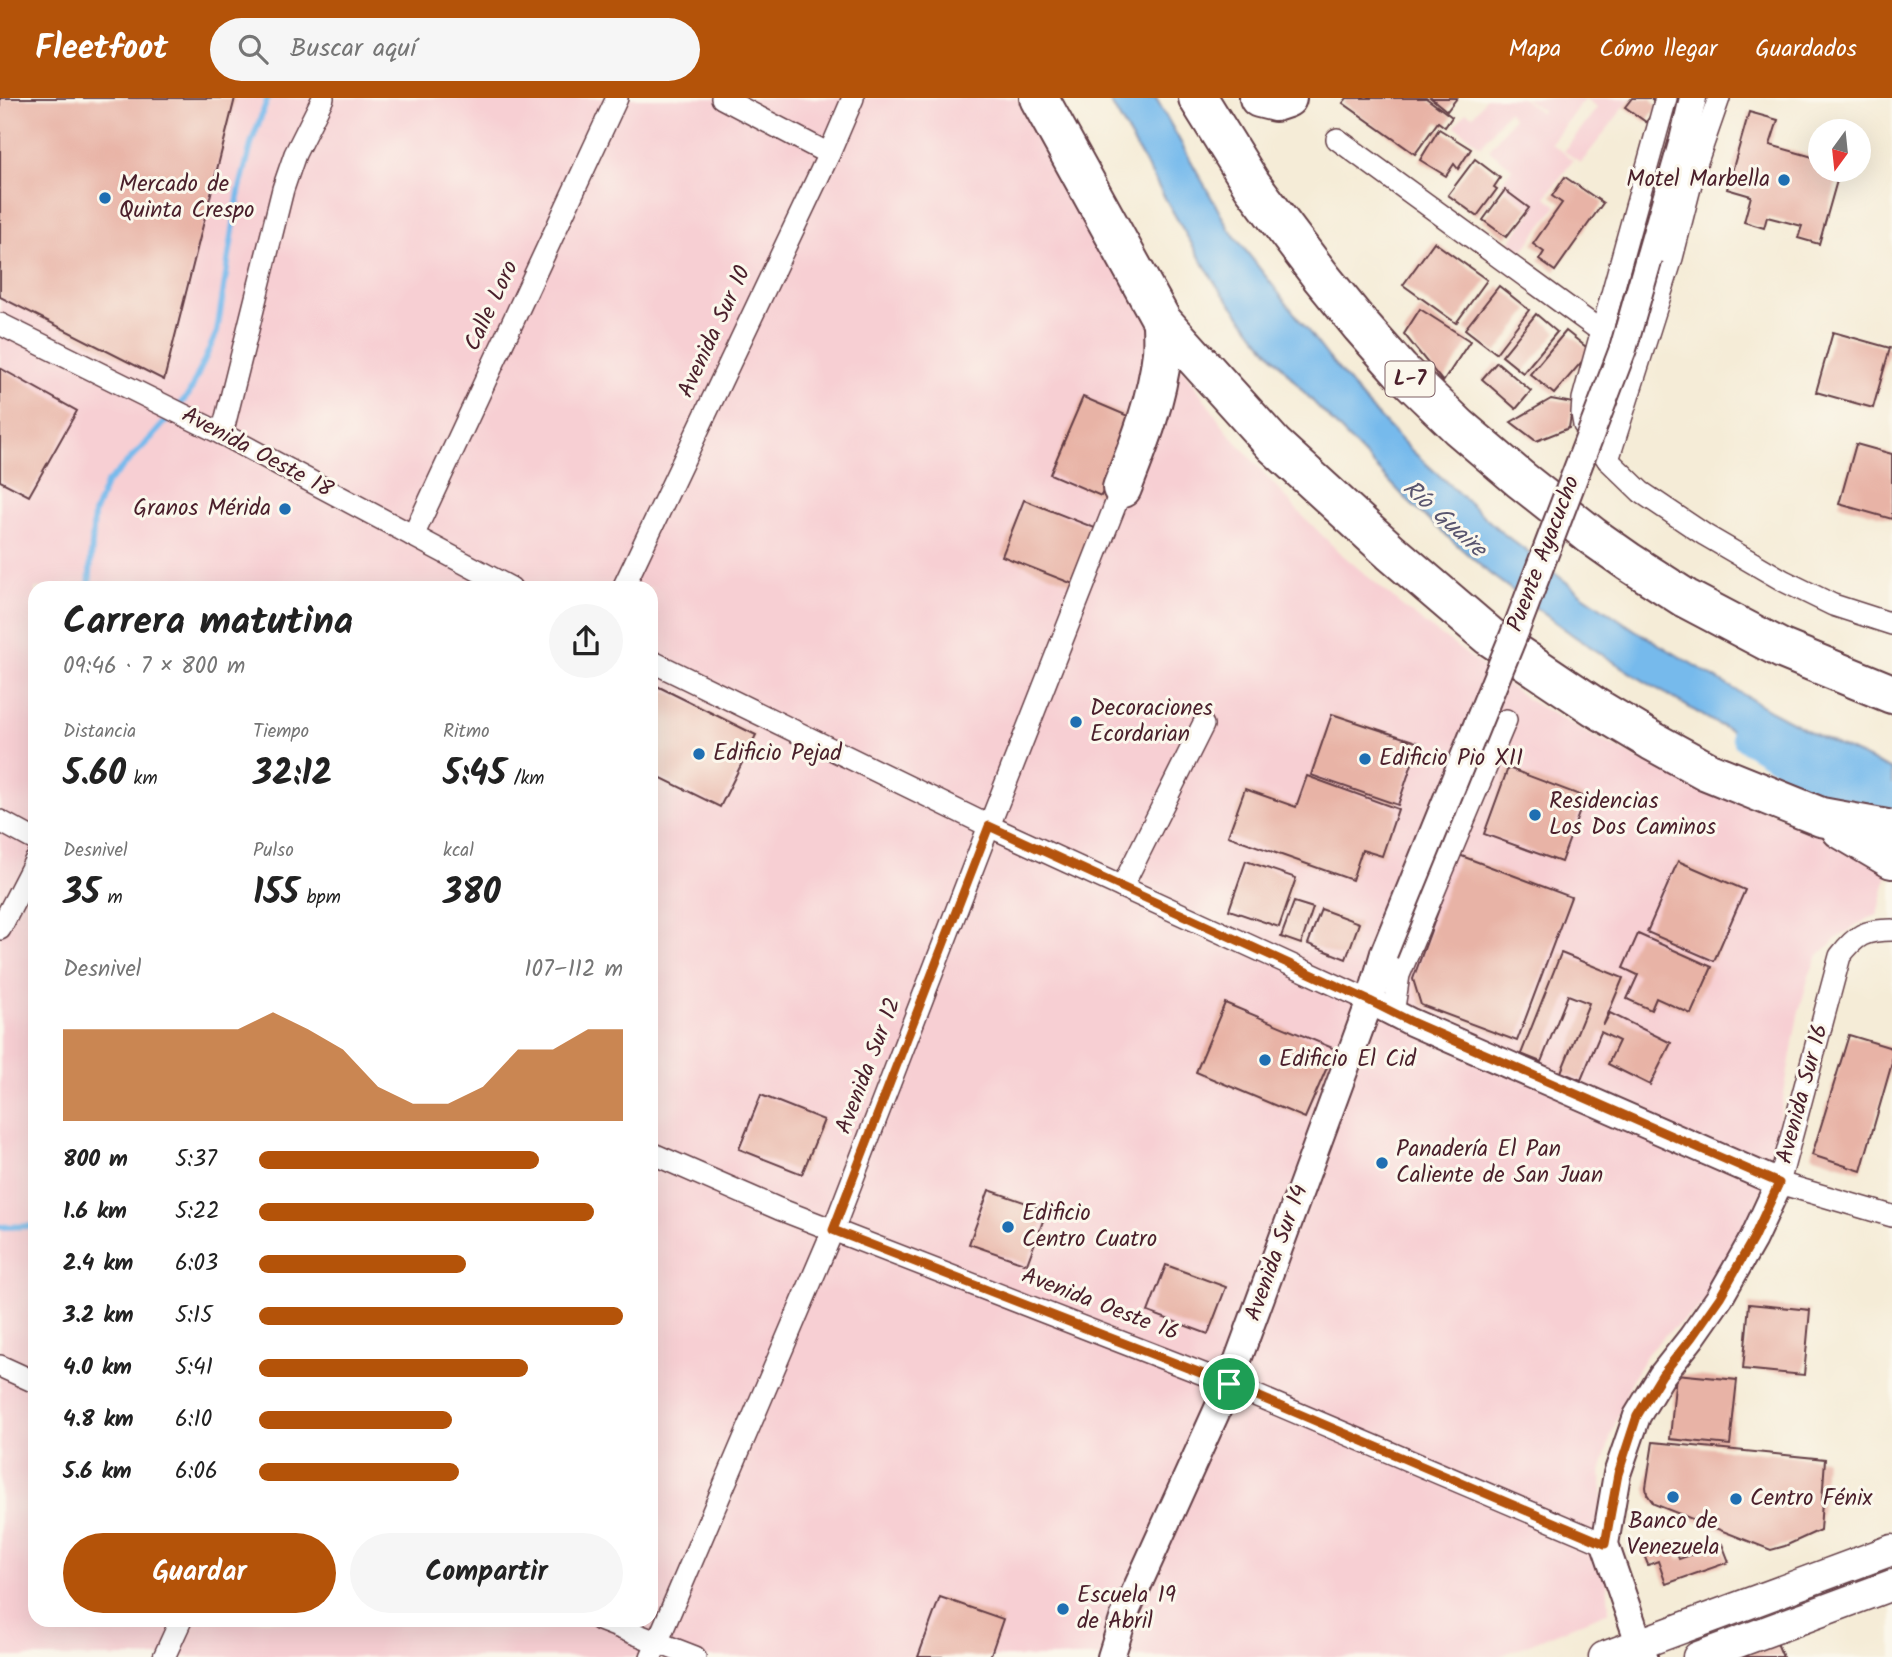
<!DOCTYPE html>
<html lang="es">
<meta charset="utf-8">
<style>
body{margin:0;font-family:Kalam,sans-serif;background:#f6f6f6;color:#222;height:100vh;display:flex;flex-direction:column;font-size:26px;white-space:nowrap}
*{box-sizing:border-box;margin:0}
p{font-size:23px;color:#767676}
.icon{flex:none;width:38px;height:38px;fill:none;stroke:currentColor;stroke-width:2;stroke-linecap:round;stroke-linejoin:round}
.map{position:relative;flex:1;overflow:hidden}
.details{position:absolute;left:28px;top:483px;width:630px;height:1046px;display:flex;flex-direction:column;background:#fff;border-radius:21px;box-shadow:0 7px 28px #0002}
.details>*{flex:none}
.needle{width:46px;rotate:195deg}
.buttons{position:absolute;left:1808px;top:21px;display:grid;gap:14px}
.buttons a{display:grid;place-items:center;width:63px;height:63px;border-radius:50%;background:#fff;box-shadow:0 7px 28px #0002;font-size:35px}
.pin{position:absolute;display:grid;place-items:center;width:60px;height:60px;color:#fff;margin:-30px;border:4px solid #fff;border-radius:50%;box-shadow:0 2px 7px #0007}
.round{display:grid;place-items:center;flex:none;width:74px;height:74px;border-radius:37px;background:#f6f6f6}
.head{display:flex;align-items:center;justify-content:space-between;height:119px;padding:0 35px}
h1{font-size:38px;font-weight:600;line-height:52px}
.metrics{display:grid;grid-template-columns:repeat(3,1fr);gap:10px;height:119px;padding:7px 35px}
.metrics div{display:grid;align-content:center}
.metrics b{font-size:35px;font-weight:600}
.metrics small{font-size:19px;font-weight:400}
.metrics p{font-size:19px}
.chart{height:196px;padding:14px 35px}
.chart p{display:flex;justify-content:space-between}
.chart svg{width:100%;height:126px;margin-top:7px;fill:#b45309;opacity:.7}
.cta{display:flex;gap:14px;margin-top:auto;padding:14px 35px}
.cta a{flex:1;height:80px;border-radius:42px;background:#b45309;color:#fff;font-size:28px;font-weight:600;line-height:80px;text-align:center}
.cta a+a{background:#f6f6f6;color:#222}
ul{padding:0 35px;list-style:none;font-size:23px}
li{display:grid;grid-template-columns:112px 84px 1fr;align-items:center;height:52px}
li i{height:18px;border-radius:9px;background:#b45309}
header{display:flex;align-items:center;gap:42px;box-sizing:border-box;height:98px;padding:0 35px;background:#b45309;color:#fff}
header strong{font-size:33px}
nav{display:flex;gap:38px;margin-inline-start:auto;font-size:24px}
.search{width:490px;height:63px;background:#f6f6f6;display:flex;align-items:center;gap:18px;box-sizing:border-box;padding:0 24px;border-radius:38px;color:#767676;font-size:26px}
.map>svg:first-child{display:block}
</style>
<header>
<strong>Fleetfoot</strong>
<div class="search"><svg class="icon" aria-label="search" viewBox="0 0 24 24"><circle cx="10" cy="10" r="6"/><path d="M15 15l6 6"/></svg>Buscar aquí</div>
<nav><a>Mapa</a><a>Cómo llegar</a><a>Guardados</a></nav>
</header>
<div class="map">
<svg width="1892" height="1559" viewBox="0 0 1892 1559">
<rect width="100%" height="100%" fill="#fbf7ec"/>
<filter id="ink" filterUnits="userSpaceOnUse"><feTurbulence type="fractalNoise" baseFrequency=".0143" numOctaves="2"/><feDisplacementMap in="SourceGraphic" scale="14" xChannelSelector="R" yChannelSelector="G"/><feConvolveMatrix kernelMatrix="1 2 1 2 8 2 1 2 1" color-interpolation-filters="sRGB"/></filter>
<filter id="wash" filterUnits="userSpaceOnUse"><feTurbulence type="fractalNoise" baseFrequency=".00686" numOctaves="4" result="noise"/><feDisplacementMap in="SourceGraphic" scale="28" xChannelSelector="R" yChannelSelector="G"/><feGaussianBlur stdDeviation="1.57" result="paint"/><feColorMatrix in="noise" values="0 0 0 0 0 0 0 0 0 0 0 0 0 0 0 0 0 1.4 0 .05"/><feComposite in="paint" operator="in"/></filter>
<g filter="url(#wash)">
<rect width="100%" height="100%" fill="#f5ecd7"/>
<g fill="#f7cfd3" fill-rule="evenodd">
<path d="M0 0H1017L1059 81 1137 203 1226 332 1298 413 1338 453 1372 482 1408 513 1527 601 1592 638 1704 692 1892 755 1878 817 1867 821 1836 841 1817 859 1809 878 1798 917 1776 1040 1761 1095 1718 1195 1665 1237 1648 1255 1632 1281 1611 1337 1601 1375 1609 1513 1498 1559H0ZM35 490H651V1522H35Z"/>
<polygon points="1486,0 1522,0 1541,15 1542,13 1525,0 1631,0 1581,65 1564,53 1597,10 1585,0 1551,45 1573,62 1546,99 1557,108 1521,155 1508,146 1533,112 1500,86 1512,70 1489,52 1513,20 1508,13 1481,48 1455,28 1466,14 1473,18"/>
</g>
<polygon fill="#76baec" stroke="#606c8c" stroke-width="2" points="1108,0 1156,0 1229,131 1329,260 1365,304 1410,351 1500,433 1583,497 1635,532 1771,613 1818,638 1892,672 1892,709 1861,695 1719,627 1634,577 1574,538 1490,476 1412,407 1303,293 1257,239 1217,188 1181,128"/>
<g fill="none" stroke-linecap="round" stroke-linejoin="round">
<g stroke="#76baec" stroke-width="6">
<polyline points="89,490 94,416 106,386 152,339 189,296 217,234 239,94 252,43 268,0"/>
<polyline points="0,1129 35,1128"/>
</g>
<polyline stroke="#76baec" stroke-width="38" points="1750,636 1797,665 1892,707"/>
</g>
<g id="blocks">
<g fill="#e8b3a6">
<polygon points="0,0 235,0 164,282 0,199"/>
<polygon points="1347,0 1426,0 1452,19 1445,29 1438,24 1415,56 1343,5"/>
<polygon points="1431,0 1457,0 1447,13"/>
<polygon points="1632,0 1651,0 1657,9 1646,24 1625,9"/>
<polygon points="1749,14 1778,22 1770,47 1820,61 1820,72 1840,72 1819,146 1798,140 1802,128 1767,119 1764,130 1744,124 1751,98 1727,91"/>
<polygon points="1439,31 1471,51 1458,71 1454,66 1446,78 1420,62"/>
<polygon points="1475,61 1500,80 1494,89 1497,91 1477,118 1448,97"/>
<polygon points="1565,79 1603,105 1555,173 1539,162 1544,154 1533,146 1562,105 1552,98"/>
<polygon points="1505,92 1529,110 1506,139 1483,122"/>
<polygon points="1434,144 1487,182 1456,225 1403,187"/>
<polygon points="1499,188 1529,212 1496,255 1465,231"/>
<polygon points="1420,211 1470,243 1443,284 1404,236"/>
<polygon points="1536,216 1557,234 1523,275 1502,258"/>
<polygon points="1566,233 1591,253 1554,296 1530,276"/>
<polygon points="1833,234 1890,250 1873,310 1816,294"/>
<polygon points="1497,264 1531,293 1516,311 1482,281"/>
<polygon points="0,270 77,313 29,398 0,383"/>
<polygon points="1083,299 1135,321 1101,398 1050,376"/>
<polygon points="1551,301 1573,305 1569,330 1536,343 1511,324"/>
<polygon points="1856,346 1892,356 1892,421 1839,406"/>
<polygon points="1024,402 1095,430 1073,486 1002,458"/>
<polygon points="651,585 756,637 720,709 651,675"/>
<polygon points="1332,616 1419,645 1398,707 1311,677"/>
<polygon points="1508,670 1585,699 1561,764 1484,736"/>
<polygon points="1307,678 1398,711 1382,758 1362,752 1352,782 1228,738 1245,691 1296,709"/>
<polygon points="1459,757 1571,799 1517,943 1421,907 1413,881"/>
<polygon points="1246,763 1296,780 1279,829 1229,812"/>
<polygon points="1678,763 1745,792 1714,863 1647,834"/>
<polygon points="1294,804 1313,810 1301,846 1281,839"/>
<polygon points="1321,811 1359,825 1346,861 1308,846"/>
<polygon points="1638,836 1712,869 1691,916 1656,900 1651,912 1627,901 1638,877 1623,870"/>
<polygon points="1561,855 1623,880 1603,928 1610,915 1671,945 1650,987 1608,966 1619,943 1601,934 1581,982 1561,974 1589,905 1568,897 1541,964 1521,956"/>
<polygon points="1225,905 1335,951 1305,1020 1196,974"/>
<polygon points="1849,937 1892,950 1892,965 1861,1073 1812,1057"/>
<polygon points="761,997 824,1022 802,1076 739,1051"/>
<polygon points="989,1092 1047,1112 1027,1166 969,1146"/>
<polygon points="1166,1167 1226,1189 1208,1236 1148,1214"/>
<polygon points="1749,1206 1810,1212 1804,1277 1743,1271"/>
<polygon points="1676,1276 1737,1282 1730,1347 1670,1341"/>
<polygon points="1653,1344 1825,1361 1820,1432 1785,1448 1771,1452 1654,1406 1647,1396 1646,1389"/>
<polygon points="1672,1443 1679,1461 1722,1446 1729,1464 1666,1486 1658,1463 1648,1467 1643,1454"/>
<polygon points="940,1499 1003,1521 990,1559 918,1559"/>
<polygon points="1777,1545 1783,1559 1739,1559"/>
</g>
</g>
</g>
<g filter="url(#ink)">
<use href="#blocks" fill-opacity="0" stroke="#643e45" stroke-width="2"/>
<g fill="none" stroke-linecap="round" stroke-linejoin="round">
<defs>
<g id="minor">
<polyline points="722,0 829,56"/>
<polyline points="1666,0 1583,301 1582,315 1584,327 1608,362 1641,394 1705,437 1784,483 1833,507 1892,526"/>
<polyline points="1337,41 1602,234 1612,240"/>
<polyline points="0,226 222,336 511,490"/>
<polyline points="222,336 283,91 295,56 323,0"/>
<polyline points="1608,362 1672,160 1696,66 1719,0"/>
<polyline points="413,438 617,0"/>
<polyline points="623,490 829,56 853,0"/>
<polyline points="651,563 989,728 1370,903"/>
<polyline points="0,723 35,742"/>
<polyline points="1122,789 1203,627"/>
<polyline points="0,831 35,763"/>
<path d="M1892 832C1865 832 1856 837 1840 858L1779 1085 1892 1118"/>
<polyline points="1393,916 1399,877 1506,622"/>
<polyline points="651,1055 779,1111 1229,1286 1605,1446"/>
<polyline points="0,1268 35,1284"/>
<polyline points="600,1522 695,1559"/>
<polyline points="164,1559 181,1522"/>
<polyline points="651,1559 833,1132 989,728 1122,390"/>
</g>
<g id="tertiary">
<polyline points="1649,160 1683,42 1693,0"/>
<polyline points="1370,903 1411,924 1779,1085 1753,1141 1720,1199 1692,1239 1662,1277 1637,1318 1617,1376 1605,1446 1644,1559"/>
<polyline points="1111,1559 1124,1518 1229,1286 1370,903 1384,855"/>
</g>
<g id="secondary">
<polyline points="1604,1559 1892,1452"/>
<polyline points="1698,1559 1892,1487"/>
</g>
<g id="motorway">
<polyline points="1039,0 1162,223 1274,347 1391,454 1489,538 1595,609 1652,643 1707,673 1821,719 1892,732"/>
<polyline points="1198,0 1252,87 1322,180 1361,228 1400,272 1459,329 1520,381 1592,438 1629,464 1685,500 1782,551 1892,596"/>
<polyline points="1259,0 1275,4 1287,0"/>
<path d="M1122 390C1139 347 1157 302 1162 255 1163 244 1162 233 1162 223"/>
<polyline points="1841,731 1892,761"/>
</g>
</defs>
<use href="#minor" stroke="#643e45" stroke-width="24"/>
<use href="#tertiary" stroke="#643e45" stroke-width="30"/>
<use href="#secondary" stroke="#643e45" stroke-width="33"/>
<use href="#motorway" stroke="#643e45" stroke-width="42"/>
<use href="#minor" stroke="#fff" stroke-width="21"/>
<use href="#tertiary" stroke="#fff" stroke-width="26"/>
<use href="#secondary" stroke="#fff" stroke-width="30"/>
<use href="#motorway" stroke="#fff" stroke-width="38"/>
<defs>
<polyline id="tertiary-bridge" points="1384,855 1515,534 1623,251 1649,160"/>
</defs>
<use href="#tertiary-bridge" stroke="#643e45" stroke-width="30" stroke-linecap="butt"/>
<use href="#tertiary-bridge" stroke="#fff" stroke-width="26"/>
</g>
</g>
<g fill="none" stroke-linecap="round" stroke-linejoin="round" filter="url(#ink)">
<defs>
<polygon id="route" points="989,728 1370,903 1412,924 1779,1085 1753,1141 1720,1199 1692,1239 1662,1277 1637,1318 1618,1376 1605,1446 1229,1286 833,1132"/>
</defs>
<use href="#route" stroke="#fff" stroke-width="14"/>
<use href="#route" stroke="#b45309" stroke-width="9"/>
</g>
<g fill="#1f6fb2" stroke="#fbf7ec" stroke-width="2.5">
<circle cx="1784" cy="82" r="7"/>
<circle cx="105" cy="100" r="7"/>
<circle cx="285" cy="411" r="7"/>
<circle cx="1076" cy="624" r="7"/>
<circle cx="699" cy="656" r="7"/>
<circle cx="1365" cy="661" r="7"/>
<circle cx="1535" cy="717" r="7"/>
<circle cx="1265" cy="962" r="7"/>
<circle cx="1382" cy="1065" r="7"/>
<circle cx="1008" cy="1129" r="7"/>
<circle cx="1673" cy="1399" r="7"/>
<circle cx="1736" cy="1401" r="7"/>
<circle cx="1063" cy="1511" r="7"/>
</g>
<g text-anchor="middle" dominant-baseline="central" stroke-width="6" stroke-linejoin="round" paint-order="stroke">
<rect fill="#fbf7ec" stroke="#7f6065" stroke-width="2" x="1385.5" y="263.5" width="49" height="35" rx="5"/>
<g font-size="21" font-weight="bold" fill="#4a1f2b">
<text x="1410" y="281">L-7</text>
</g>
<g font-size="23" fill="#4a1f2b" stroke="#fbf7ec" text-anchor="start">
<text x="1770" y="82" text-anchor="end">Motel Marbella</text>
<text x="119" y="87">Mercado de<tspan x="119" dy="26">Quinta Crespo</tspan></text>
<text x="271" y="411" text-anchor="end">Granos Mérida</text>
<text x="1090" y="611">Decoraciones<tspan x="1090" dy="26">Ecordarian</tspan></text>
<text x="713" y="656">Edificio Pejad</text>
<text x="1379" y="661">Edificio Pio XII</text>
<text x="1549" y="704">Residencias<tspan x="1549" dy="26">Los Dos Caminos</tspan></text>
<text x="1279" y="962">Edificio El Cid</text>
<text x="1396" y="1052">Panadería El Pan<tspan x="1396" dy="26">Caliente de San Juan</tspan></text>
<text x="1022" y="1116">Edificio<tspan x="1022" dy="26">Centro Cuatro</tspan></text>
<text x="1750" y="1401">Centro Fénix</text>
<text x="1673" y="1424" text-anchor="middle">Banco de<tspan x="1673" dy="26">Venezuela</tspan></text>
<text x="1077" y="1498">Escuela 19<tspan x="1077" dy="26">de Abril</tspan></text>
</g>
<g font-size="23" fill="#4a1f2b" stroke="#fbf7ec">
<text transform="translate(492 208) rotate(-65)">Calle Loro</text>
<text transform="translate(715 234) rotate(-65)">Avenida Sur 10</text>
<text transform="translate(257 355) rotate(28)">Avenida Oeste 18</text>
<text transform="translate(1544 456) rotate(-69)">Puente Ayacucho</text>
<text transform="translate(869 968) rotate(-69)">Avenida Sur 12</text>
<text transform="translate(1803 996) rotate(-75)">Avenida Sur 16</text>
<text transform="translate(1277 1155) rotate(-70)">Avenida Sur 14</text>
<text transform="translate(1100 1207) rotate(21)">Avenida Oeste 16</text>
</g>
<g font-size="24" font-style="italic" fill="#59556f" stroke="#fbf7ec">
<text transform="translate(1444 421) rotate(42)">Río Guaire</text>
</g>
</g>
</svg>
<div class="buttons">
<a><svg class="needle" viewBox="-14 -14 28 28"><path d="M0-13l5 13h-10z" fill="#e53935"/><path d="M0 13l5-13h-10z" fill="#767676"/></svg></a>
</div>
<div class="pin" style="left:1229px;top:1286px;background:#1e9e55"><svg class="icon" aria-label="arrive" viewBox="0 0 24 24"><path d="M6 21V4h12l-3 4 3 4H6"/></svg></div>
<section class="details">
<div class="head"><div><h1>Carrera matutina</h1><p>09:46 · 7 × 800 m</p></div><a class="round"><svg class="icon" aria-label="share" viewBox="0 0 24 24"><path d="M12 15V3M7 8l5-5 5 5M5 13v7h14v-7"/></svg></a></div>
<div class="metrics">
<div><p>Distancia</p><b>5.60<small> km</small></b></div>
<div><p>Tiempo</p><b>32:12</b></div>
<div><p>Ritmo</p><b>5:45<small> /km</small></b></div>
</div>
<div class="metrics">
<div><p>Desnivel</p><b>35<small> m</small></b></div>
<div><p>Pulso</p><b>155<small> bpm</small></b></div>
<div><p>kcal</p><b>380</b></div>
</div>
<div class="chart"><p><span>Desnivel</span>107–112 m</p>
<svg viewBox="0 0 160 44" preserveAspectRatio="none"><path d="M0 44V12L10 12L20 12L30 12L40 12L50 12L60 6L70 12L80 19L90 32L100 38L110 38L120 32L130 19L140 19L150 12L160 12V44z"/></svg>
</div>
<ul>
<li><b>800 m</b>5:37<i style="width:77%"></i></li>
<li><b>1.6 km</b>5:22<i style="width:92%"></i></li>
<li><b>2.4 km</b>6:03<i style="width:57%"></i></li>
<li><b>3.2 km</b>5:15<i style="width:100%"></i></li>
<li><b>4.0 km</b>5:41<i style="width:74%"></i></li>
<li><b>4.8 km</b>6:10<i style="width:53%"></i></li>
<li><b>5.6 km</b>6:06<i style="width:55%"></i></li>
</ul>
<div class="cta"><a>Guardar</a><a>Compartir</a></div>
</section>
</div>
